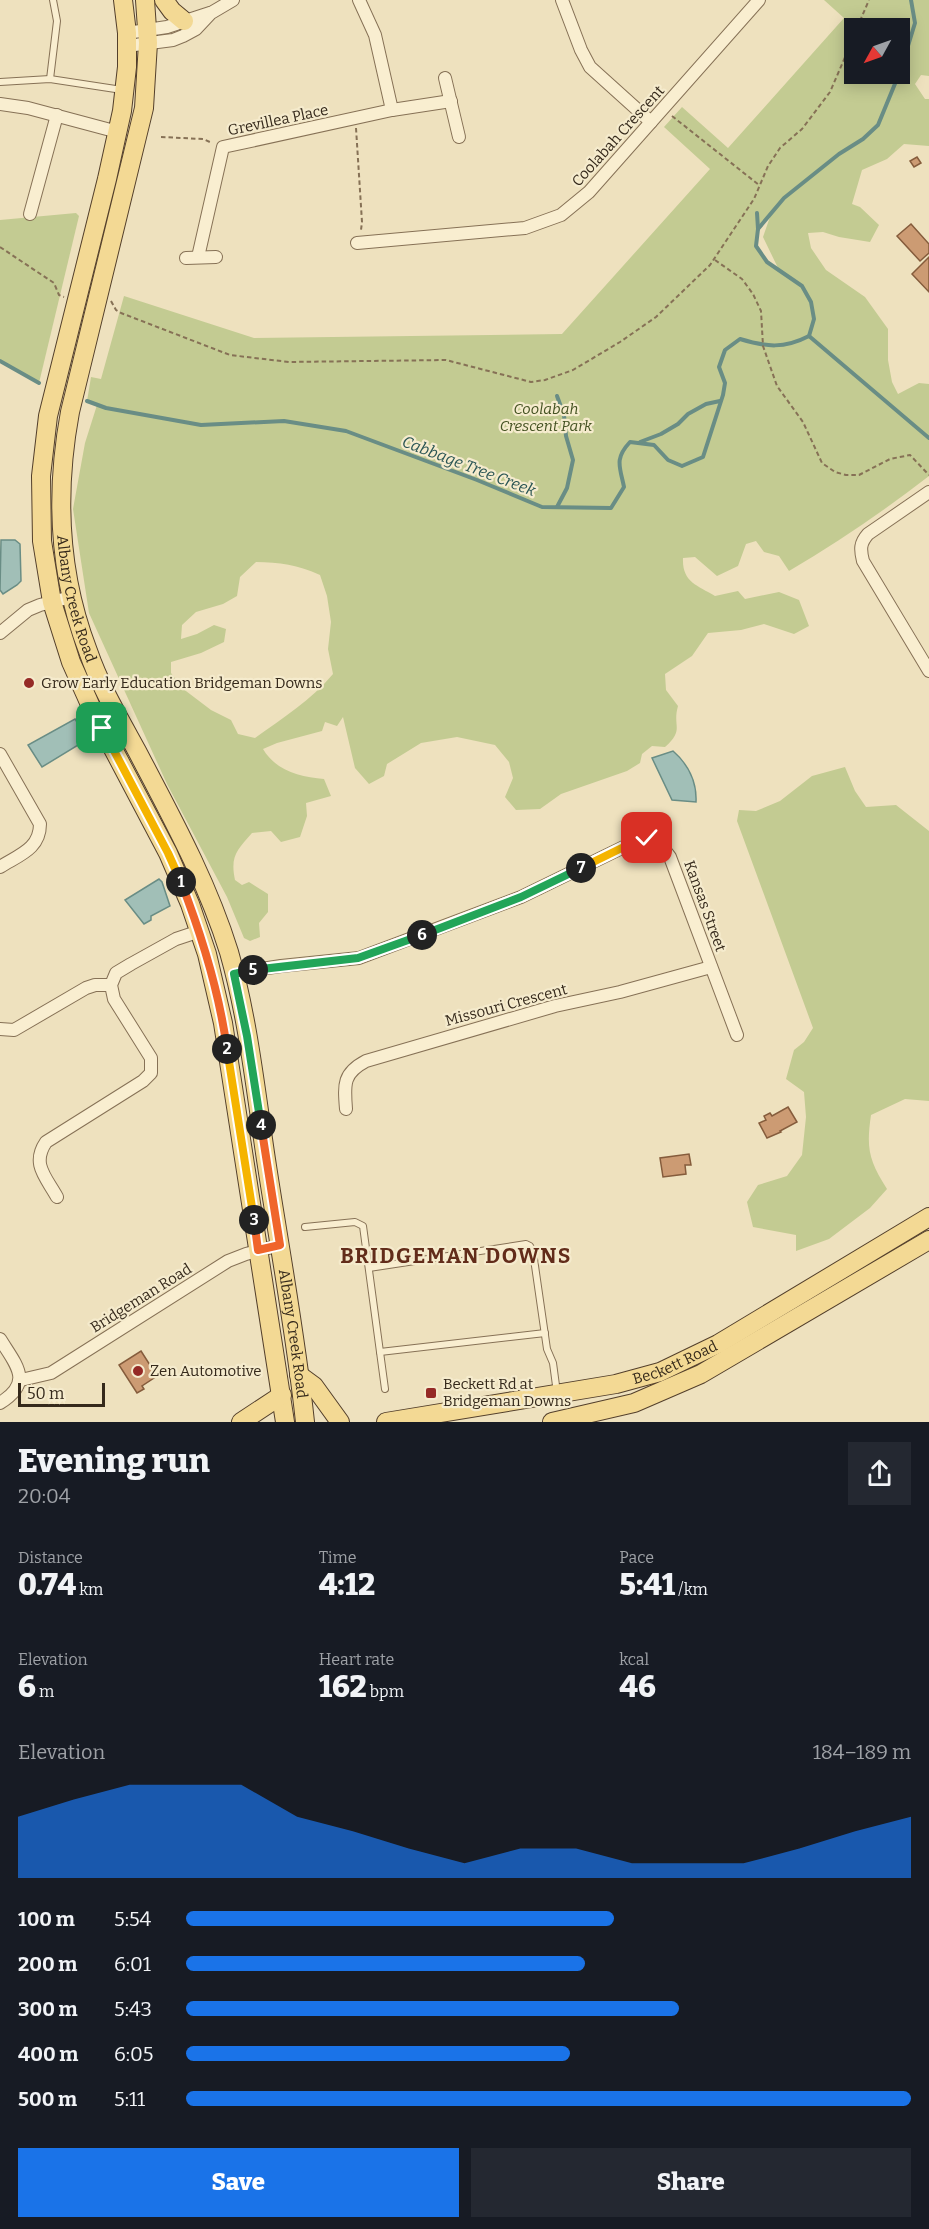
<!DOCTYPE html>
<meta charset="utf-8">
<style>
body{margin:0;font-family:Bitter,serif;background:#242831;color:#f1f3f6;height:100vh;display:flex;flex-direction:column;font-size:22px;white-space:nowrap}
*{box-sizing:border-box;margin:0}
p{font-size:20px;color:#9ea1a6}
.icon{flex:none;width:33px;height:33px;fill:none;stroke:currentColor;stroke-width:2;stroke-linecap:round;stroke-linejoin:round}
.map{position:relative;height:1422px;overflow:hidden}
.drawer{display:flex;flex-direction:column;background:#171b24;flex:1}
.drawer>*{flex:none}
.needle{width:39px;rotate:230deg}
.tools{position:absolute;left:844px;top:18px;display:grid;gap:12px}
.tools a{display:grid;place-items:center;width:66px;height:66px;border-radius:0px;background:#171b24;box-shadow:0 3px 15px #0003;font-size:30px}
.scale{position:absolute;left:18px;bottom:15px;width:87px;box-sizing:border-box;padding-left:6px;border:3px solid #35291b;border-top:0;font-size:16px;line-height:21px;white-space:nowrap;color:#35291b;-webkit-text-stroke:4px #f5ebcd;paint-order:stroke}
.pin{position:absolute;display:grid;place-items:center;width:51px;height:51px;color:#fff;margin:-26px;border-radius:12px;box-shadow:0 3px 9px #0006}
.km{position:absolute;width:30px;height:30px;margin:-15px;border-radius:50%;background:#222;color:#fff;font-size:16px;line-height:30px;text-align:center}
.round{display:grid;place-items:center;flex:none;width:63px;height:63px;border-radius:0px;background:#242831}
.overview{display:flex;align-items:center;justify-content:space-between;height:102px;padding:0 18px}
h1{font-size:33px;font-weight:800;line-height:45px}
.metrics{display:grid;grid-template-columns:repeat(3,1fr);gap:9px;height:102px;padding:6px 18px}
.metrics div{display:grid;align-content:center}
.metrics b{font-size:30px;font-weight:800}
.metrics small{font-size:16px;font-weight:400}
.metrics p{font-size:16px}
.chart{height:168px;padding:12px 18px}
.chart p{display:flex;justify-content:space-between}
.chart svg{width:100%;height:108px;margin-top:6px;fill:#1a73e8;opacity:.7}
.action{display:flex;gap:12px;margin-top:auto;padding:12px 18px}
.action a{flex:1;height:69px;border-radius:0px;background:#1a73e8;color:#fff;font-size:24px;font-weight:800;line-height:69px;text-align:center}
.action a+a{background:#242831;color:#f1f3f6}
ul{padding:0 18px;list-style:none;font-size:20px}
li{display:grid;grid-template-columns:96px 72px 1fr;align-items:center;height:45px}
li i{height:15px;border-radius:8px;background:#1a73e8}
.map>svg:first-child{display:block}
</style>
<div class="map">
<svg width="929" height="1422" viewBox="0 0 929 1422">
<rect width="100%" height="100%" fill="#eee1be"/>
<g fill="#c3cb92" fill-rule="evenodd">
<path d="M824 0H929V76L921 75 915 84 925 99H929V146L904 144 887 159 862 170 852 204 860 207 879 225 870 242 839 237 823 232 808 233 811 248 826 270 865 297 888 329V360L892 382 898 394 919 383 929 384V476C884 511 838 542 789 571L779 556 764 552 756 541 746 544 738 566 717 576 695 557 683 558C682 582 697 585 715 596L738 591 745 599 779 592 799 600 809 626 794 634 764 624 741 630 708 633 692 656 665 674 666 690 678 706C672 727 685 729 665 747L652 746 642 754 640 763 627 771 561 794 540 809 516 810 505 797 513 778 509 762 495 745 457 737 421 743 387 764 384 776 369 784 355 768 343 717 337 726 325 722 322 731 277 743 263 749C276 771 300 777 324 779L331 796 306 803 307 816 300 837 281 842 271 831 252 833C237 850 230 856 235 880L242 885 249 882 268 894V912L259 923 260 937 250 941 244 938 227 897 167 784 89 613 73 509 85 443 97 405 87 401 91 377 101 379 124 296 254 338 562 334 710 169 664 127 682 107 728 148 844 18ZM900 28V74H855V28ZM771 214 763 237 779 270 767 262 756 246 758 229ZM256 562C279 562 298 565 320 575L327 596 331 622 328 649 333 674C311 700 283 718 255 738L238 734 231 720 211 710 182 688 171 673V662L201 653 224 642 226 629 214 625 197 634 181 639 182 625 196 612 223 604 237 596 240 577Z"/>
<polygon points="76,213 79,216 39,383 0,361 0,220"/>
<path d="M845 767 855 791 866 807 896 805 929 831V1101L905 1099 871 1115C866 1149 869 1160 887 1189L870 1208 829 1239 796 1251V1235L753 1227 747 1202 758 1185 787 1176 802 1155 806 1117 804 1092 786 1079 794 1050 804 1042 813 1028 737 821 739 810 756 811 780 801 812 776Z"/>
</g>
<g fill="#a1bfb7" stroke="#698d85" stroke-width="1.5">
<polygon points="1,540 15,540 20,544 21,581 17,585 3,594 0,590"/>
<polygon points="75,719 88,739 42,767 28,745"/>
<path d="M673 751C688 764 697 782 696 802L672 800 652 758Z"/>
<polygon points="159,879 162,882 170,906 151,916 151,920 144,924 125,900"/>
</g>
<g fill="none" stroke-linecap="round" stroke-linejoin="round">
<g stroke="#698d85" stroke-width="4">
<polyline points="900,72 915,23 911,0"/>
<polyline points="757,213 758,229"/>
<polyline points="809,336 929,438"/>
<polyline points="0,361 39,383"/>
<polyline points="557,396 564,415 566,436 573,460 567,488 557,507"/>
<path d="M87 401 106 408 201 425 284 421 346 431 477 480 542 507 611 508 624 487C620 467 614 459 630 442L654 445 668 460 682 466 703 457 723 395 725 383 719 367 725 350 740 339C766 347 784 349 809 336L814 319 811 302 802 286 767 262 756 246 758 229 784 198 839 154 863 139 878 125 899 74"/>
<polyline points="640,442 661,434 678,424 688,414 706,404 720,401"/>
</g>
</g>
<g fill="#cc9b73" stroke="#855c3c" stroke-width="1.5">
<polygon points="917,157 921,163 914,167 910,161"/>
<polygon points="911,224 929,244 929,253 920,261 897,236"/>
<polygon points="929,257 929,292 912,274"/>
<polygon points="788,1107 797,1122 780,1131 781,1132 767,1138 759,1123 766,1120 764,1116 770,1113 772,1116"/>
<polygon points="689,1154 691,1165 685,1165 686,1174 663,1177 660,1158"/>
<polygon points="141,1351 157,1376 142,1386 144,1389 137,1393 119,1365"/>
</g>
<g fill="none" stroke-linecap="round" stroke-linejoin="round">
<defs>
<g id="service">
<polyline points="50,79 57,21 53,0"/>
<polyline points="0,82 50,79 122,90"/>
<polyline points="305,1227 355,1222 363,1226 385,1389"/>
<polyline points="369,1268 526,1244 530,1246 533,1252 547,1349 553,1363 557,1393"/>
<polyline points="380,1352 545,1333"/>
</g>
<g id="minor">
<polyline points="359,0 375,35 392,110"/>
<polyline points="562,0 581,50 590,67 651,122"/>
<polyline points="127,33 167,27 210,13"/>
<polyline points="127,46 173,40 183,36 196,29 211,13 233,0"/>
<polyline points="445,78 459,137"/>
<polyline points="0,104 28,108 118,132"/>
<polyline points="30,214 57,115"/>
<polyline points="357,243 525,228 561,215 589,192 759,0"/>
<polyline points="198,257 223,147 392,110 451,101"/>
<polyline points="186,258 216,257"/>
<path d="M929 492 868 534C860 543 860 549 863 561L929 671"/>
<polyline points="0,633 28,610 40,605 71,597"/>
<path d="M0 754 40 824C40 849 19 855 0 867"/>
<path d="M234 973 281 966 359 958 521 897 636 841C655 836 659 842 670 857L737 1035"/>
<polyline points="0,1029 14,1030 86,988 95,985 111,985"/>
<path d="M346 1109C344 1084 343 1073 366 1061L555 1006 620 992 711 967"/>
<path d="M57 1197C46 1177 31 1164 46 1142L143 1081 151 1073V1058L114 999 111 985 116 973 131 964 176 939 200 931"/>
<path d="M0 1339C16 1365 34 1382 0 1403"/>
<polyline points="21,1380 51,1373 228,1261 246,1254 280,1245"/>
</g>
<g id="primary">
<polyline points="123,0 127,33 127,67 122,111 107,179 48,416 41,476 42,541 52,602 71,662 92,709 168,853 190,904 207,954 223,1023 285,1422"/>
<path id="s1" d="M145 0 148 43 144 108 70 412C55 493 58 573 88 651 100 686 119 718 137 751 171 816 207 881 229 952 249 1022 256 1095 267 1166 280 1251 296 1336 305 1422"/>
<polyline points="164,0 172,11 184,21"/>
<polyline points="299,1375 314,1386 340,1422"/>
<polyline points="241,1422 282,1395"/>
<path id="s2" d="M386 1422 616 1384 660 1372 718 1344 929 1217"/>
<polyline points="552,1422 634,1403 701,1374 929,1240"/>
</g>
</defs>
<use href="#service" stroke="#867156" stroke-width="8"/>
<use href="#minor" stroke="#867156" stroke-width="14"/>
<use href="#primary" stroke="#533f2b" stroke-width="20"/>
<g stroke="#867156" stroke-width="2" stroke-dasharray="4.5 3" stroke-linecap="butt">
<polyline points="857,28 869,0"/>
<polyline points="672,116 759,185"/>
<polyline points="356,128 362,222 361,230"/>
<polyline points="161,137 203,139 212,143"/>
<polyline points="0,247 54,283 59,295 64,297"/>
<polyline points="715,260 742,279 753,294 761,311 763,346 777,386 803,422 822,463 835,472 846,475 859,475 890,459 910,455 929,475"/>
<polyline points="111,301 116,310 121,313 230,355 289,362 446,360 531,382 545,380 573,370 620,342 656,317 710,265 754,199 768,166 780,148 802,129 830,92 855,34"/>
</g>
<use href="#service" stroke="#f9eed0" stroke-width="6"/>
<use href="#minor" stroke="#f9eed0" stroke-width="12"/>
<use href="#primary" stroke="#f3d994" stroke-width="18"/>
</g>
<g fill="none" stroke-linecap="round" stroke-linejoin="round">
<defs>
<polyline id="split-1" points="102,728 168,853 181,882"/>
<path id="split-2" d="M181 882C202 936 219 991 227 1049"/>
<polyline id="split-3" points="227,1049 254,1220"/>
<polyline id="split-4" points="254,1220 258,1250 280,1245 261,1125"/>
<polyline id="split-5" points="253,970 234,974 247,1036 261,1125"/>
<polyline id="split-6" points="253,970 358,958 422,935"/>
<polyline id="split-7" points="422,935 521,897 581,868"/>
<polyline id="split-8" points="581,868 636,841 647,838"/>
</defs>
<use href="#split-1" stroke="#fff" stroke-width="12"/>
<use href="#split-2" stroke="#fff" stroke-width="12"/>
<use href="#split-3" stroke="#fff" stroke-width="12"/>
<use href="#split-4" stroke="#fff" stroke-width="12"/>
<use href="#split-5" stroke="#fff" stroke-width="12"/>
<use href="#split-6" stroke="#fff" stroke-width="12"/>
<use href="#split-7" stroke="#fff" stroke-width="12"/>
<use href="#split-8" stroke="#fff" stroke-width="12"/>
<use href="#split-1" stroke="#f5b400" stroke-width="8"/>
<use href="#split-2" stroke="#f0652b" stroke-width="8"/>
<use href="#split-3" stroke="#f5b400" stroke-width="8"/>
<use href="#split-4" stroke="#f0652b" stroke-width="8"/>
<use href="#split-5" stroke="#22a559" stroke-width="8"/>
<use href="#split-6" stroke="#22a559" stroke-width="8"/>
<use href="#split-7" stroke="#22a559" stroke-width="8"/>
<use href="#split-8" stroke="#f5b400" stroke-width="8"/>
</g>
<g fill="#952a26" stroke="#f5ebcd" stroke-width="2">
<circle cx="29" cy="683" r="6"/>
<circle cx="138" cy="1371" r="6"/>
<rect x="425" y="1387" width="12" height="12" rx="3"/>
</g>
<g text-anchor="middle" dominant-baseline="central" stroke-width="4.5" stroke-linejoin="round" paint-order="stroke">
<g font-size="15" fill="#35291b" stroke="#f5ebcd">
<text transform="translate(278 120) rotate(-12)">Grevillea Place</text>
<text transform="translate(618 136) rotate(-48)">Coolabah Crescent</text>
<text stroke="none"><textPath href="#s1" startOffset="610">Albany Creek Road</textPath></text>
<text transform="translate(705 906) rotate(70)">Kansas Street</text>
<text transform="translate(506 1005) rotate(-15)">Missouri Crescent</text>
<text transform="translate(141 1298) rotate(-32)">Bridgeman Road</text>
<text stroke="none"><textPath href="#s1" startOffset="1384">Albany Creek Road</textPath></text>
<text stroke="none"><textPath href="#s2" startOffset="296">Beckett Road</textPath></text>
</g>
<g font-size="15" font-style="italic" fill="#445222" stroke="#f5ebcd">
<text x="546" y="409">Coolabah<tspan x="546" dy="17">Crescent Park</tspan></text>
</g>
<g font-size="15" fill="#35291b" stroke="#f5ebcd" text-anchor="start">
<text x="41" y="683">Grow Early Education Bridgeman Downs</text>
<text x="150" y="1371">Zen Automotive</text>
<text x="443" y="1384">Beckett Rd at<tspan x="443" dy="17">Bridgeman Downs</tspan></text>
</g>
<g font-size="16" font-style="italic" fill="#2a5554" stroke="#f5ebcd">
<text transform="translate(469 466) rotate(21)">Cabbage Tree Creek</text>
</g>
<g font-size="21" font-weight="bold" letter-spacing="1.5" fill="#622c1a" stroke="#f5ebcd">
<text x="456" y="1256">BRIDGEMAN DOWNS</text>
</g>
</g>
</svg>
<div class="tools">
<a><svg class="needle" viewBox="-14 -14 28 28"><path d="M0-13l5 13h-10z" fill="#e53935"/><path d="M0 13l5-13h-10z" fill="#9ea1a6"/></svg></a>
</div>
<div class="scale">50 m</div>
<div class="pin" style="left:102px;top:728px;background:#1e9e55"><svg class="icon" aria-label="arrive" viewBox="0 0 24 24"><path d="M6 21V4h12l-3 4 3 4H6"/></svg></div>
<div class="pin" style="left:647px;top:838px;background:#d93025"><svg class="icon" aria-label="check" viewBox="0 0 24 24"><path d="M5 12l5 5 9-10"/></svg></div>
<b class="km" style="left:181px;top:882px">1</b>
<b class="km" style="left:227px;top:1049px">2</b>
<b class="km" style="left:254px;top:1220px">3</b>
<b class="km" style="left:261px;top:1125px">4</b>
<b class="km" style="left:253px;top:970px">5</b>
<b class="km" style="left:422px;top:935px">6</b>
<b class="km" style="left:581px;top:868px">7</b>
</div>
<section class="drawer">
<div class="overview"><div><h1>Evening run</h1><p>20:04</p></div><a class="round"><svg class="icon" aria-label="share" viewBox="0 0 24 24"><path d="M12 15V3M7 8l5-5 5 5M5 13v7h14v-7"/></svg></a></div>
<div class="metrics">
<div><p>Distance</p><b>0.74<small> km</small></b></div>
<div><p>Time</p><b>4:12</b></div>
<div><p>Pace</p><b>5:41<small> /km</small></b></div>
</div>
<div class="metrics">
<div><p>Elevation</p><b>6<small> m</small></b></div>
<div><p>Heart rate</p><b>162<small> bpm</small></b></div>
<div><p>kcal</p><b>46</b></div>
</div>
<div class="chart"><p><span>Elevation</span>184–189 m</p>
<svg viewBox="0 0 160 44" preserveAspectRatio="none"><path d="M0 44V19L10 12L20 6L30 6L40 6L50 19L60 25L70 32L80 38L90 32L100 32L110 38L120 38L130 38L140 32L150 25L160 19V44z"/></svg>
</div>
<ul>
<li><b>100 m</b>5:54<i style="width:59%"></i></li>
<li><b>200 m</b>6:01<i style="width:55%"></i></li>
<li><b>300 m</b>5:43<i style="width:68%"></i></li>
<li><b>400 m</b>6:05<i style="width:53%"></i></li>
<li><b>500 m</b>5:11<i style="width:100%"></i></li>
</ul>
<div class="action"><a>Save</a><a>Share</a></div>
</section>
